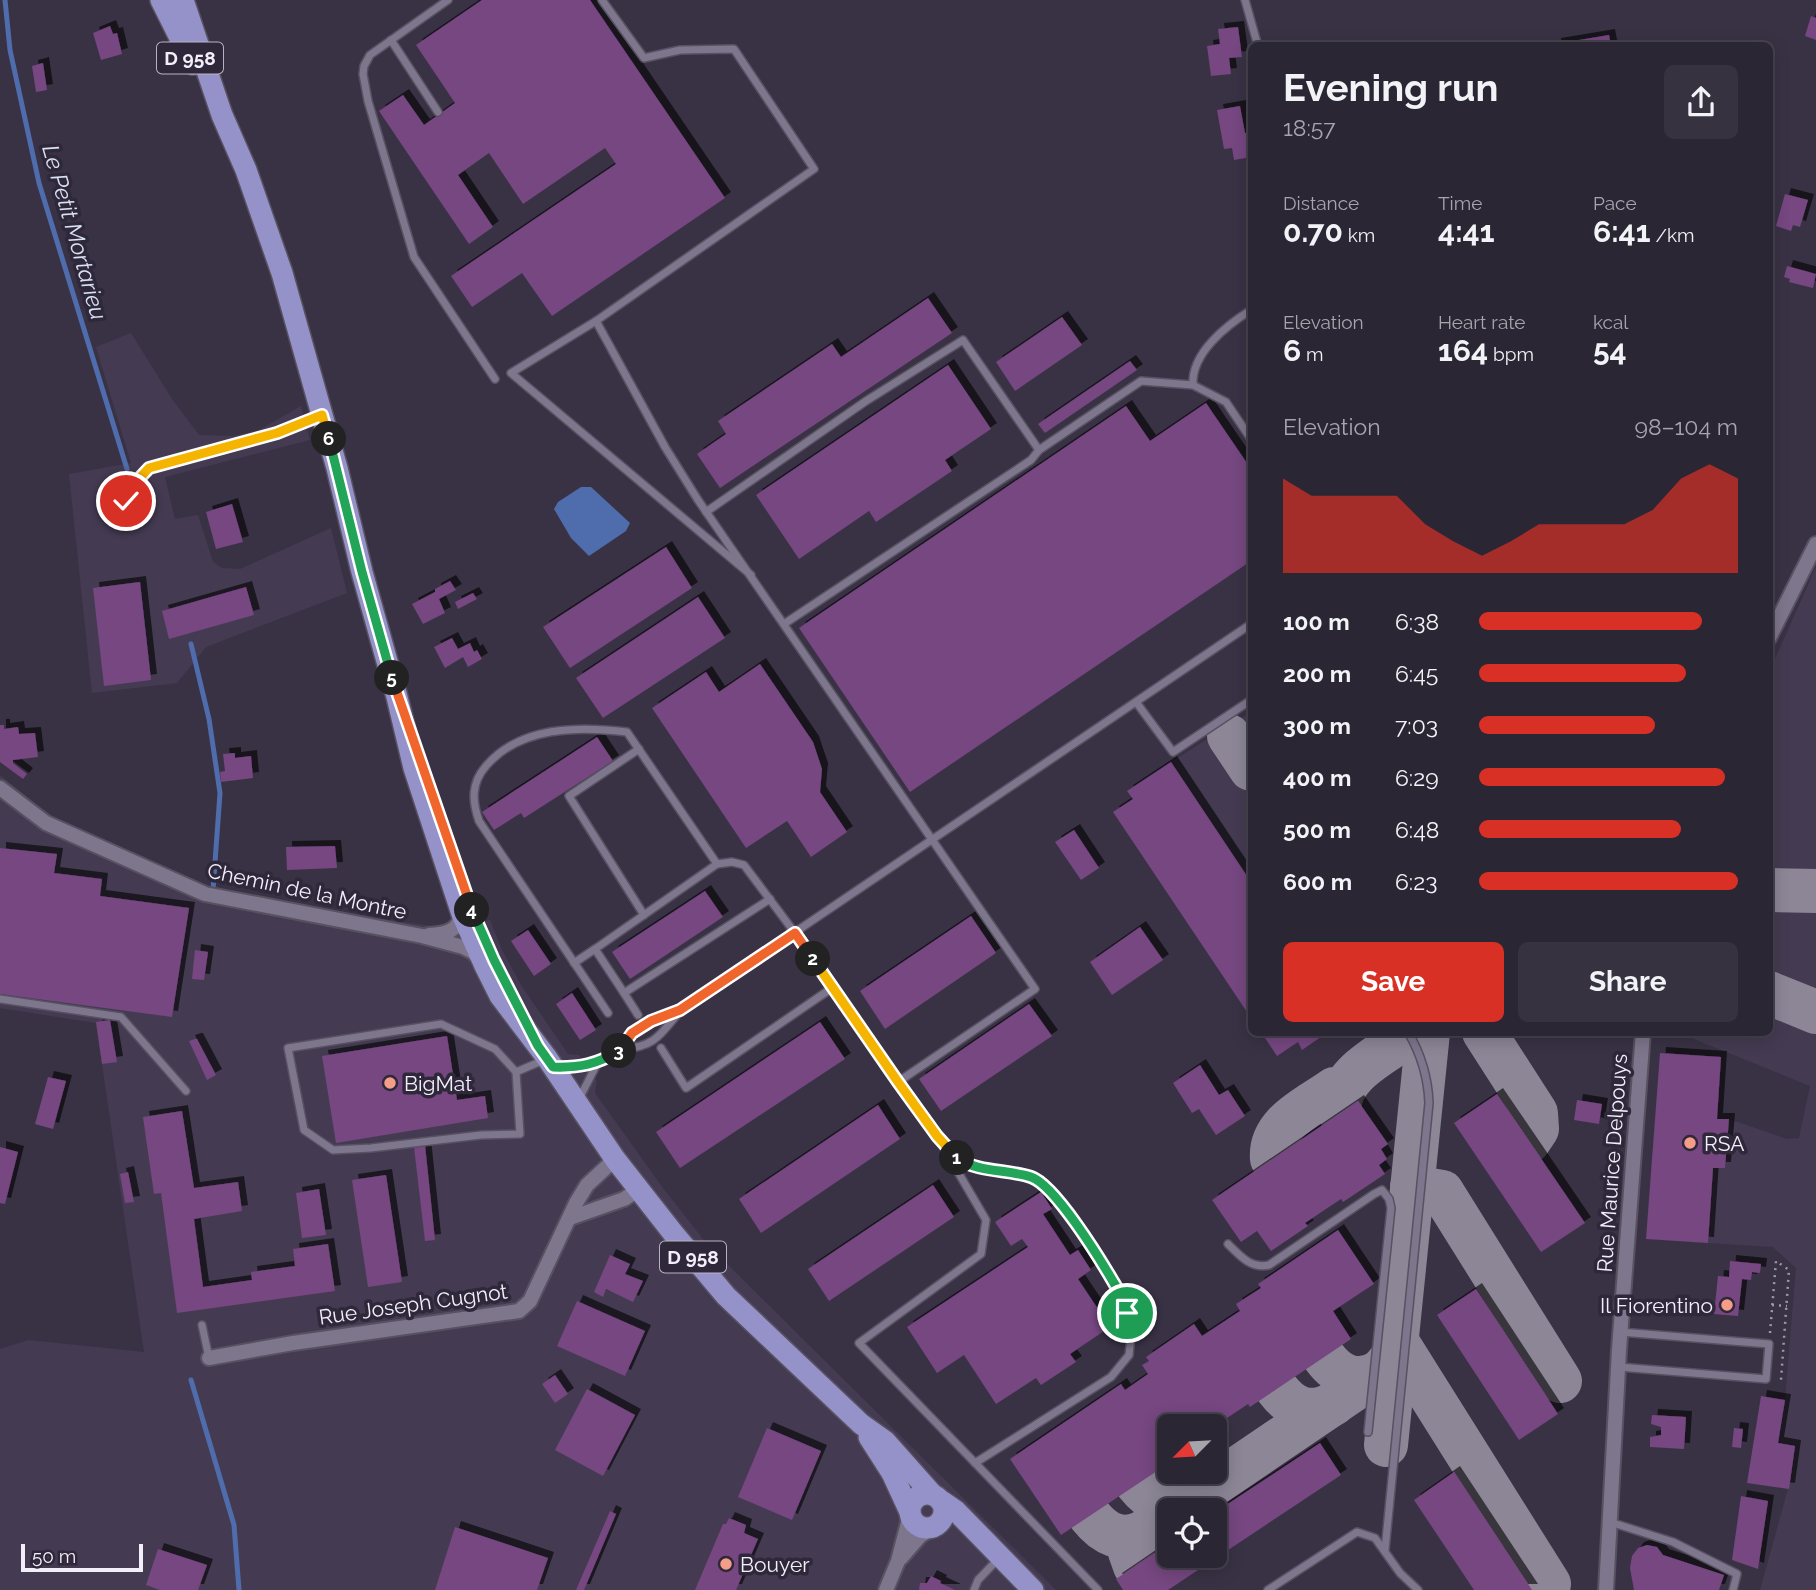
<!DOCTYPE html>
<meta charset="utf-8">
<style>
body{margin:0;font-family:Raleway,sans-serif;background:#373240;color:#f1f3f6;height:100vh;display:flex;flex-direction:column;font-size:26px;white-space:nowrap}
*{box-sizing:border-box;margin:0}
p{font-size:23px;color:#a6a5ac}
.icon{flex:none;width:38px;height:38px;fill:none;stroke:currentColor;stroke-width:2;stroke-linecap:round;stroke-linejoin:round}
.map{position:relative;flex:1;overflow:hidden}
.sheet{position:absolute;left:1248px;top:42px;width:525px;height:994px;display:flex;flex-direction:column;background:#2b2634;border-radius:10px;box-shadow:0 4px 18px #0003,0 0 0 2px #47434f}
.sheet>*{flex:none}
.needle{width:46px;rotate:246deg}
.buttons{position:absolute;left:1157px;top:1414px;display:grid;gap:14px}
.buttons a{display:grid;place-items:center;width:70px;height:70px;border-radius:10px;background:#2b2634;box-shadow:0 4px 18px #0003,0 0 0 2px #47434f;font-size:35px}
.scale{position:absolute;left:21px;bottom:18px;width:122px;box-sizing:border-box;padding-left:7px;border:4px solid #f2eefa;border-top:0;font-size:19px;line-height:24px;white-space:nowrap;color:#f2eefa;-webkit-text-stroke:5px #2f283a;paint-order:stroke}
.pin{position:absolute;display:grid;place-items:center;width:60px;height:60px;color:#fff;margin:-30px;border:4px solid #fff;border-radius:50%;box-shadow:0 2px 7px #0007}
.km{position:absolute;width:35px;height:35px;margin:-18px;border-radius:50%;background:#222;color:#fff;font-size:19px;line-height:35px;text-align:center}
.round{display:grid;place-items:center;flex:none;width:74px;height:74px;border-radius:10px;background:#373240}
.summary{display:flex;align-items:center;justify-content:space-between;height:119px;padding:0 35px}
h1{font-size:38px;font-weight:700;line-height:52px}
.stats{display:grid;grid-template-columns:repeat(3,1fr);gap:10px;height:119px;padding:7px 35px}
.stats div{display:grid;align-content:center}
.stats b{font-size:30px;font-weight:700}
.stats small{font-size:19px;font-weight:400}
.stats p{font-size:19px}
.chart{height:196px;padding:14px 35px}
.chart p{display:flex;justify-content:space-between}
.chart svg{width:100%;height:126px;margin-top:7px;fill:#d93025;opacity:.7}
.button{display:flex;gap:14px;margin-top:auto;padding:14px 35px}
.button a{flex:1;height:80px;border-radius:10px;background:#d93025;color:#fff;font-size:28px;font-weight:700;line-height:80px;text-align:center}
.button a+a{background:#373240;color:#f1f3f6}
ul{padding:0 35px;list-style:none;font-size:23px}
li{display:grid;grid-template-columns:112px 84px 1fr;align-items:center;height:52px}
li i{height:18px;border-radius:9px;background:#d93025}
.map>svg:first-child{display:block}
</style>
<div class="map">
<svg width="1816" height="1590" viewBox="0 0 1816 1590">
<defs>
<filter id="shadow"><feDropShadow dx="6" dy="-6" stdDeviation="0" flood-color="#0009"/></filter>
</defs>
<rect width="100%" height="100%" fill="#393245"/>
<g fill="#443b52">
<polygon points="131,333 172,399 199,435 233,436 259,430 301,406 310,440 165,477 175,519 198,515 213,562 222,568 240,569 331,528 347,593 206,647 177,683 92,693 69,474 131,463 96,347"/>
<polygon points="1816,567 1816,1590 1760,1590 1788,1489 1795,1446 1778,1443 1785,1400 1796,1268 1773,1247 1708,1243 1713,1168 1725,1168 1729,1119 1787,1139 1799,1138 1810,1086 1679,1033 1769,1032 1769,672"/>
<polygon points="1251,712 1251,882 1171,762"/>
<polygon points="0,775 55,819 192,883 318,909 444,928 490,920 502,950 521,985 568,1054 579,1055 597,1081 595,1093 663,1188 707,1244 1056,1590 0,1590 0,1349 28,1340 144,1352 96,1023 0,1008"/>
</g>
<polygon fill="#4f6cac" points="581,487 591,487 630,523 626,531 589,556 571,538 554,509 558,502"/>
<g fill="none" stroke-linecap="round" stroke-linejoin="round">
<g stroke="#4f6cac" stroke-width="5">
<polyline points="5,0 10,50 39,183 127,469"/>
<polyline points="191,644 209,719 220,793 213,890"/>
<polyline points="191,1380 234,1525 239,1590"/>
</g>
<g stroke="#8c8696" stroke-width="44">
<polyline points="1229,736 1251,769"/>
<polyline points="1769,890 1816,891"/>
<polyline points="1769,993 1816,1012"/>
<polyline points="1484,1032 1536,1113 1537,1129 1529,1141"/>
<path d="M1340 1113C1334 1075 1387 1052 1414 1032"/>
<path d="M1272 1159C1269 1123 1309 1107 1334 1089"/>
<polyline points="1412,1187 1442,1192 1560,1381"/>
<polyline points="1397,1342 1549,1584"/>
<path d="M1324 1357C1338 1376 1356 1384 1378 1373"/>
<path d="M1277 1389C1292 1409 1310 1416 1333 1404"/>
<polyline points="1386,1445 1428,1032"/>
<path d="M1137 1484C1151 1502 1170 1511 1191 1500"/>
<path d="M1176 1510 1378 1373C1389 1364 1394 1356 1397 1342"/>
<path d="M1090 1516C1104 1534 1122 1543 1144 1532"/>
<polyline points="1135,1566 1130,1552 1138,1536 1169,1515"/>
</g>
</g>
<g fill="#764681" filter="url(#shadow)">
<polygon points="482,0 590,0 725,198 552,316 522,273 472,307 451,276 616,164 605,148 523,204 489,153 458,175 493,227 469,244 379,111 403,95 424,125 455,103 416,45"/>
<polygon points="1811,16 1816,18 1816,40 1805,36"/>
<polygon points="110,26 113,34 117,33 122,54 101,60 93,33"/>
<polygon points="1238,27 1242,57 1229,58 1231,74 1211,76 1207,46 1220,44 1218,29"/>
<polygon points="1609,35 1611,46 1555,46 1555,44"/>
<polygon points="43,63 47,90 36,92 32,66"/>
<polygon points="1240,106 1245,133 1251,132 1251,157 1234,160 1232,148 1224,149 1217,110"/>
<polygon points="1785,194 1808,200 1800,227 1793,225 1791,231 1776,226"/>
<polygon points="1787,266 1816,274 1813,288 1789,282 1790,279 1784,277"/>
<polygon points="928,298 952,333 720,488 697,454 726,434 718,421 832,344 841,357"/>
<polygon points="1062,317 1082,345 1015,391 996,362"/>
<polygon points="1130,361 1137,370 1045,433 1038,424"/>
<polygon points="948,365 991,429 945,460 952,471 876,522 869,511 799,559 756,495"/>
<polygon points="1206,403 1251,469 1251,561 910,792 799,628 1126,406 1150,441"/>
<polygon points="232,504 243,542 216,549 206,512"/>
<polygon points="666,547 692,588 570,668 543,627"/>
<polygon points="450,581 456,590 439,599 445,613 423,624 412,604 435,592 435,589"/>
<polygon points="140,582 151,680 104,686 93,588"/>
<polygon points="246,587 254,615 169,639 162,611"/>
<polygon points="473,593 477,599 458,609 455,602"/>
<polygon points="698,597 725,638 603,718 576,678"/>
<polygon points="452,638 458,649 470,643 474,652 477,650 482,659 468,667 463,657 445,668 434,647"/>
<polygon points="760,664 813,742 822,769 820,792 847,832 811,857 787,821 746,848 652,708 706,672 719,692"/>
<polygon points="0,725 4,725 4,729 18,727 19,734 35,733 38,757 13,760 13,763 27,774 23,779 0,762"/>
<polygon points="597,737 613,761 524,818 521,813 494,830 482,812"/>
<polygon points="235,753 235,758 251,756 253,778 221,782 220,772 225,771 223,754"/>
<polygon points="1171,762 1251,882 1251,1018 1113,812 1133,799 1127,791"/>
<polygon points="1074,830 1099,868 1081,880 1055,842"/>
<polygon points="335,846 337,868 287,870 286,847"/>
<polygon points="0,848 57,854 54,873 102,879 100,896 189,908 172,1017 0,994"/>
<polygon points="705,891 723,917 630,979 612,952"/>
<polygon points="971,916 996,953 885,1029 860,991"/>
<polygon points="1140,927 1163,960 1112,995 1090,962"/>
<polygon points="528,930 551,964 534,976 511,941"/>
<polygon points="195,950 208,952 204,980 192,979"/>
<polygon points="572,993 596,1030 580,1040 556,1004"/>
<polygon points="1029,1004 1052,1036 941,1111 919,1079"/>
<polygon points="110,1020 117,1062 102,1064 96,1022"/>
<polygon points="820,1022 845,1059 680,1168 656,1132"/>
<polygon points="1261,1032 1328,1032 1302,1050 1298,1042 1277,1056"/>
<polygon points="447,1036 457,1100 485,1096 488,1118 336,1143 322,1056"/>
<polygon points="195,1039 197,1039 216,1075 207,1080 189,1041"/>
<polygon points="1660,1053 1721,1057 1717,1119 1729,1119 1725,1168 1713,1168 1708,1243 1646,1239"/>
<polygon points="1200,1065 1219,1095 1228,1090 1245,1116 1216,1135 1199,1109 1192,1113 1173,1083"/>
<polygon points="48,1077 66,1081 53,1129 35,1124"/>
<polygon points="1497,1094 1585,1223 1541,1252 1454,1123"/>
<polygon points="1577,1100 1602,1104 1599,1124 1574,1120"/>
<polygon points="1358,1101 1388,1144 1381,1149 1387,1159 1379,1165 1385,1174 1343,1202 1341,1199 1305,1223 1308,1226 1271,1251 1257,1231 1241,1242 1212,1200"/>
<polygon points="878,1105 900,1139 761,1233 739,1199"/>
<polygon points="182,1111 194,1188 238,1182 242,1211 194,1219 203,1287 252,1280 251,1272 295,1266 293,1249 328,1244 335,1291 177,1313 161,1193 154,1194 143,1117"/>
<polygon points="425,1145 435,1240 425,1241 414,1147"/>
<polygon points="0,1147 18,1152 5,1204 0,1203"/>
<polygon points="128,1172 134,1202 125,1203 120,1174"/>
<polygon points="386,1175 402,1282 368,1287 352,1180"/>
<polygon points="933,1185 954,1217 829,1301 808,1269"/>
<polygon points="319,1189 326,1235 302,1238 296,1193"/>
<polygon points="1041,1192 1052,1209 1043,1214 1070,1255 1078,1250 1091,1270 1078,1279 1110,1327 1070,1354 1076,1362 1041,1385 1036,1378 996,1404 964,1355 937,1373 907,1327 1028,1247 1022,1239 1011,1246 995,1222"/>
<polygon points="1338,1230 1374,1284 1333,1311 1351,1339 1250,1407 1248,1404 1215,1426 1169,1426 1169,1463 1061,1535 1010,1459 1121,1384 1125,1390 1148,1374 1142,1365 1149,1361 1146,1357 1194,1324 1202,1336 1240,1311 1236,1304 1261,1288 1258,1284"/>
<polygon points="610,1255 630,1264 625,1274 643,1281 633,1302 606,1289 603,1297 594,1292"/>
<polygon points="1730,1261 1761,1264 1760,1273 1752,1272 1751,1280 1742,1279 1738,1316 1714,1314 1718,1276 1729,1277"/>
<polygon points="1476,1289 1558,1414 1519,1440 1437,1315"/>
<polygon points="577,1301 645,1331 625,1376 557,1346"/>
<polygon points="555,1375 568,1394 555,1403 542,1384"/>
<polygon points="587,1389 635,1415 603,1476 555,1450"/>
<polygon points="1761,1396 1785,1400 1778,1443 1795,1446 1789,1489 1747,1483"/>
<polygon points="1652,1415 1686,1417 1684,1449 1650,1447 1650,1437 1661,1435 1661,1427 1651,1424"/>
<polygon points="767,1428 821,1451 792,1520 738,1497"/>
<polygon points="1734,1428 1743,1429 1741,1448 1732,1447"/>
<polygon points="1320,1443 1341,1475 1168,1590 1123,1590 1116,1579 1169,1543 1169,1556 1214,1556 1214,1513"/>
<polygon points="1454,1472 1532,1590 1474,1590 1414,1500"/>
<polygon points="1741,1496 1768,1501 1758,1569 1732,1560"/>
<polygon points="610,1511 616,1514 584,1590 576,1590"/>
<polygon points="729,1518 746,1525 744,1533 758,1539 736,1590 695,1590 723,1524 726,1524"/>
<polygon points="455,1527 548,1558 537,1590 435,1590"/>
<polygon points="1647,1545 1657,1547 1663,1555 1724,1575 1719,1590 1634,1590 1630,1568 1632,1556 1638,1548"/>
<polygon points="158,1549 207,1565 198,1590 160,1590 146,1585"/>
<polygon points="931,1576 941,1581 940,1583 955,1590 919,1590 920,1583 927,1583"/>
</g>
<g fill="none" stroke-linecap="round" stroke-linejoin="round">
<defs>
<g id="lane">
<polyline points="448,0 370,55 364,66 363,74 368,101 414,257 495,379"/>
<polyline points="602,0 644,58 680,50 734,49 814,169 596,321 511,373 751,575"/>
<polyline points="1245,0 1258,46"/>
<polyline points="391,40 438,112"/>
<polyline points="596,321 665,447 698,500 1035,989 898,1082"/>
<path d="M1193 385C1191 353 1227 325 1251 310"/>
<polyline points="126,501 133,484 149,468 277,434 321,416"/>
<polyline points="706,512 866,401 963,340 1039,450"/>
<polyline points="784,624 1031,460 1039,450 1141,381 1193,385 1226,402 1251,439"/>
<polyline points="1136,702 1173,752 1251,700"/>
<polyline points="639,749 569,796 644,915"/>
<polyline points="574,963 595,949"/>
<polyline points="624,993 595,949 717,864 732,862 744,865 795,933 937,1136 986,1220 981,1254 859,1343 1098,1590"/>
<polyline points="0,999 121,1017 186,1091"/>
<path d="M608 1013 479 821C472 801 471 783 486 766 520 726 579 726 627 732L717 864"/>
<polyline points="638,1015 624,993 770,899"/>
<polygon points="441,1024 495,1049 516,1072 520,1134 481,1135 371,1148 333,1150 304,1130 288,1048"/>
<polyline points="661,1048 686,1088 832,988"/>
<path d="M622 1049C655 1047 660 1035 680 1011"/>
<polyline points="557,1067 597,1064 622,1049 632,1033 651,1021 680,1010 1251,624"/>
<polyline points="516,1072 544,1060"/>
<polyline points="580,1097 597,1064"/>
<polyline points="949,1150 959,1160 971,1166 1022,1174 1044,1183 1056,1197 1115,1285 1127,1313 1131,1336 1129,1355 1111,1377 975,1463"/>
<path d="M1228 1244C1240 1256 1251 1269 1269 1265L1374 1194 1382 1190 1389 1199 1391 1208 1368 1432"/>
<polyline points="202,1325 209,1358"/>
<polyline points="1619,1367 1766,1379 1769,1344 1620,1332"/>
<polyline points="1610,1522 1673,1542 1737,1574 1733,1590"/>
<path d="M1385 1550 1429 1103C1428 1078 1421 1054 1408 1032"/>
<polyline points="974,1590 978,1580 999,1558"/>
<polyline points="1268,1590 1357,1532 1375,1538 1400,1573 1418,1590"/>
</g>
<g id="street">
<polyline points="1769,638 1816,544"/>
<polyline points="0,788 46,823 205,894 422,936 463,947 473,952 479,959"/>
<path d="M429 935C445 934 458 932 462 914"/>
<polyline points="570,1218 624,1199 638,1190"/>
<polyline points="209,1358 293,1343 519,1311 530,1301 576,1203 587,1185 615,1159"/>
<polyline points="901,1558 920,1536 933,1527"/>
<polyline points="886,1590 898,1561 910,1515"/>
<polyline points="1606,1590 1619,1350 1643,1032"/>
</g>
<g id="primary">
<polyline points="161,0 193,64"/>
<polyline points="183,0 222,115 246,170 282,273 337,468 362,572 397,697 414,768 462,914 485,966 500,996 547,1058 615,1159 673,1233 726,1296 861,1424 885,1441 932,1494"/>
<polyline points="869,1437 892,1473 910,1512"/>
<circle cx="927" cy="1511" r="17"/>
<polyline points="943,1502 956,1511 1033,1590"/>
</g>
</defs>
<use href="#lane" stroke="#575161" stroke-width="10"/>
<use href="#street" stroke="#575161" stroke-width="18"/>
<use href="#primary" stroke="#575161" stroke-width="24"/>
<g stroke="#9d98a7" stroke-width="2.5" stroke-dasharray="2 5" stroke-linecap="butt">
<polyline points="1772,1305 1787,1306"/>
<polyline points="1770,1333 1776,1261 1789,1270 1781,1380 1777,1380"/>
</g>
<use href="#lane" stroke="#7e768c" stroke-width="7"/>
<use href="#street" stroke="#7e768c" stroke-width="14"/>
<use href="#primary" stroke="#9592c9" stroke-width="21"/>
</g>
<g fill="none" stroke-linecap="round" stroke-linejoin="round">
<defs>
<path id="split-1" d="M957 1158C979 1173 1007 1169 1031 1177 1055 1185 1100 1259 1114 1283 1120 1292 1123 1303 1127 1313"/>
<polyline id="split-2" points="813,959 898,1082 937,1136 957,1158"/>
<polyline id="split-3" points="619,1051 632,1033 651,1021 680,1010 795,933 813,959"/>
<path id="split-4" d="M472 910 494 960 538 1046 553 1067C580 1068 597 1064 619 1051"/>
<polyline id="split-5" points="392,678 472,910"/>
<polyline id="split-6" points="329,439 362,572 392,678"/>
<polyline id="split-7" points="126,501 134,484 149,468 277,433 322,415 329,439"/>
</defs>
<use href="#split-1" stroke="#fff" stroke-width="14"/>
<use href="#split-2" stroke="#fff" stroke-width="14"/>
<use href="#split-3" stroke="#fff" stroke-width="14"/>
<use href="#split-4" stroke="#fff" stroke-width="14"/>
<use href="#split-5" stroke="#fff" stroke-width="14"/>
<use href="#split-6" stroke="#fff" stroke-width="14"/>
<use href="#split-7" stroke="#fff" stroke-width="14"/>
<use href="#split-1" stroke="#22a559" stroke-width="9"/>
<use href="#split-2" stroke="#f5b400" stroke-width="9"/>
<use href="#split-3" stroke="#f0652b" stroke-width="9"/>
<use href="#split-4" stroke="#22a559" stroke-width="9"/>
<use href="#split-5" stroke="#f0652b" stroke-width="9"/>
<use href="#split-6" stroke="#22a559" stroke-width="9"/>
<use href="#split-7" stroke="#f5b400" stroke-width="9"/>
</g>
<g fill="#f49e89" stroke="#2f283a" stroke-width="2.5">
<circle cx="390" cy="1083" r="7"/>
<circle cx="1690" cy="1143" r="7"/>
<circle cx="1727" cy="1305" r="7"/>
<circle cx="726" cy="1564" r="7"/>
</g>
<g text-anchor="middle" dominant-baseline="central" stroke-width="7" stroke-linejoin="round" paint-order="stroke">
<g fill="#2f283a" stroke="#b8b3c0" stroke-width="2">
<rect x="157" y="42.5" width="66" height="31" rx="5"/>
<rect x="660" y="1241.5" width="66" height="31" rx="5"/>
</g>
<g font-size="19" font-weight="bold" fill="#f2eefa">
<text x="190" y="58">D 958</text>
<text x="693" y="1257">D 958</text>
</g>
<g font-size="21" fill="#f2eefa" stroke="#2f283a">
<text transform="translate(307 891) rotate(12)">Chemin de la Montre</text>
<text transform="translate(1612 1163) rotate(-86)">Rue Maurice Delpouys</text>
<text transform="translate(413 1304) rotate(-8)">Rue Joseph Cugnot</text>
</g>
<g font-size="21" fill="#f2eefa" stroke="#2f283a" text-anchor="start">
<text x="404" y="1083">BigMat</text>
<text x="1704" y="1143">RSA</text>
<text x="1713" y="1305" text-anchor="end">Il Fiorentino</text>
<text x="740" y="1564">Bouyer</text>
</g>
<g font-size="23" font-style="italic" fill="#d9e2f4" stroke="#2f283a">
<text transform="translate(75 232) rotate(74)">Le Petit Mortarieu</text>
</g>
</g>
</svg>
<div class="buttons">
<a><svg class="needle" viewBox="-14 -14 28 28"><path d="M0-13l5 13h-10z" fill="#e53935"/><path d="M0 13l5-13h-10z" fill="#a6a5ac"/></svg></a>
<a><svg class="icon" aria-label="locate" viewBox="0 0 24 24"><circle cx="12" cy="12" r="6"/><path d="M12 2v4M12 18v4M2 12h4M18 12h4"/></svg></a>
</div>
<div class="scale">50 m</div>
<div class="pin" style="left:1127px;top:1313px;background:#1e9e55"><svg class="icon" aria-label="arrive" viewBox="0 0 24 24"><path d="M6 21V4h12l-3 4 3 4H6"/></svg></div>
<div class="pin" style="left:126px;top:501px;background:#d93025"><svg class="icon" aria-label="check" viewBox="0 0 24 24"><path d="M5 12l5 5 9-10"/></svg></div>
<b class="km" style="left:957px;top:1158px">1</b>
<b class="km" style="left:813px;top:959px">2</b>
<b class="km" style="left:619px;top:1051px">3</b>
<b class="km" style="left:472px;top:910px">4</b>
<b class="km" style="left:392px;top:678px">5</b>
<b class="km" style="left:329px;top:439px">6</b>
<section class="sheet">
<div class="summary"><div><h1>Evening run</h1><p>18:57</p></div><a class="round"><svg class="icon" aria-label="share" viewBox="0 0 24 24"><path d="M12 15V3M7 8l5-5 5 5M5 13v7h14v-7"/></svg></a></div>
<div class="stats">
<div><p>Distance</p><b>0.70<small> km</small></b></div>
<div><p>Time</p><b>4:41</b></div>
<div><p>Pace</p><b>6:41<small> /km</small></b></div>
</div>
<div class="stats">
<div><p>Elevation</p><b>6<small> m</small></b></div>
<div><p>Heart rate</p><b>164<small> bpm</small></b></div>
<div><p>kcal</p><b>54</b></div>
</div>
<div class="chart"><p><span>Elevation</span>98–104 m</p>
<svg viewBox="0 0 160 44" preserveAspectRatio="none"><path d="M0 44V11L10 17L20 17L30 17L40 17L50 27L60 33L70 38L80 33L90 27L100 27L110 27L120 27L130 22L140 11L150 6L160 11V44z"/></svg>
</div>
<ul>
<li><b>100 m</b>6:38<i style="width:86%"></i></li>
<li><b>200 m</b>6:45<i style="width:80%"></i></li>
<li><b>300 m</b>7:03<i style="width:68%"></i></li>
<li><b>400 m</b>6:29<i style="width:95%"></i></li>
<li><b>500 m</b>6:48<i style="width:78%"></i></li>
<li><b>600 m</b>6:23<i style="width:100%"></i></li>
</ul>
<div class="button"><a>Save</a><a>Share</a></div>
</section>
</div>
